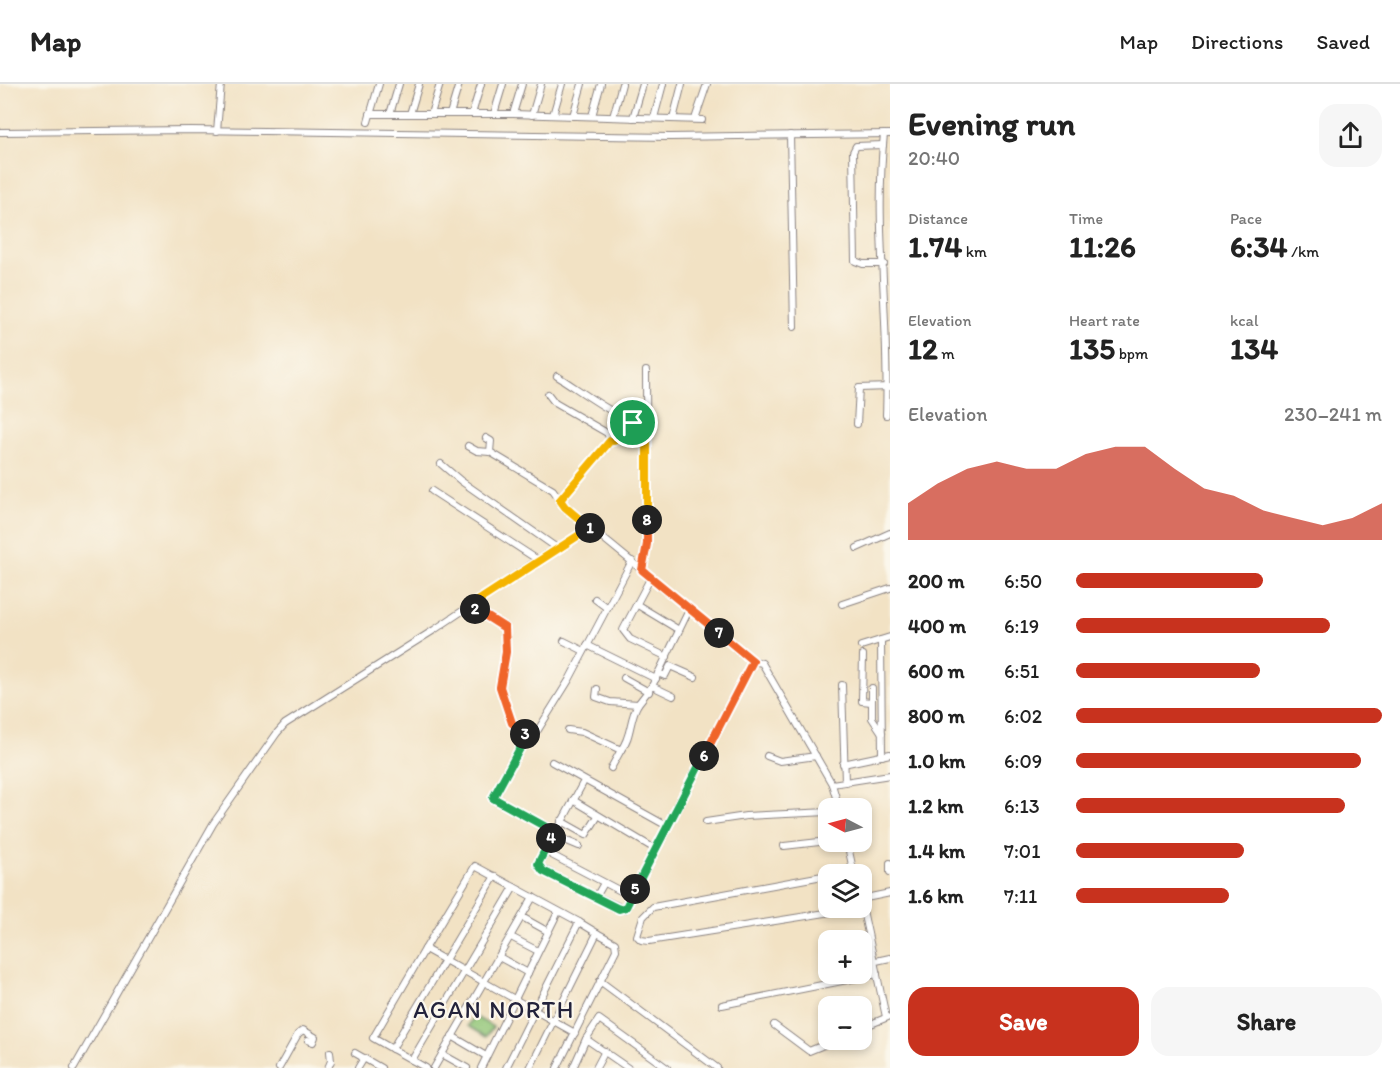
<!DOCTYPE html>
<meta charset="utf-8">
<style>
body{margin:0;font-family:Itim,sans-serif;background:#f6f6f6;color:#222;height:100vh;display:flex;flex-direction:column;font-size:22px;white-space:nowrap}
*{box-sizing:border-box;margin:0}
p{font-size:20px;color:#767676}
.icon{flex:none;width:33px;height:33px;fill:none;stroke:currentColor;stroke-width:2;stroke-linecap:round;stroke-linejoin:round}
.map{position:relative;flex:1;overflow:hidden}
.drawer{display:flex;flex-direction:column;background:#fff;width:510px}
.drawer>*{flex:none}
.needle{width:39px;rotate:276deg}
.fabs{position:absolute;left:818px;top:714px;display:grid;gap:12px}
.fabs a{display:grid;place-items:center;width:54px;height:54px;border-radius:12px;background:#fff;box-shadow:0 3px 9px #0003;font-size:30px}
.pin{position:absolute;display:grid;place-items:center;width:51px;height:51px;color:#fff;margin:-26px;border:3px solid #fff;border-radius:50%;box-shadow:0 2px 6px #0007}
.km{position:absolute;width:30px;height:30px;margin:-15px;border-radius:50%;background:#222;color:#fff;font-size:16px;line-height:30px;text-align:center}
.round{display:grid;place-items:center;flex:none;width:63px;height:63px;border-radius:18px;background:#f6f6f6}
.headline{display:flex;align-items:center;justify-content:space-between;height:102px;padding:0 18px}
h1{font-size:33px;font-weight:700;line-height:45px}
.metrics{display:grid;grid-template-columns:repeat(3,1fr);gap:9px;height:102px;padding:6px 18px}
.metrics div{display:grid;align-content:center}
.metrics b{font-size:30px;font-weight:700}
.metrics small{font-size:16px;font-weight:400}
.metrics p{font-size:16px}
.chart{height:168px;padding:12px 18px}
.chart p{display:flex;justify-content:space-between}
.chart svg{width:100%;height:108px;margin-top:6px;fill:#c8321e;opacity:.7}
.button{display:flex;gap:12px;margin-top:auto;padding:12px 18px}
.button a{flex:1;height:69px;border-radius:18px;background:#c8321e;color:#fff;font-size:24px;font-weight:700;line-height:69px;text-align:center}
.button a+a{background:#f6f6f6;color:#222}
ul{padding:0 18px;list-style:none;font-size:20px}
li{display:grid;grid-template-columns:96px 72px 1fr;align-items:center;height:45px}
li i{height:15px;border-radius:8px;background:#c8321e}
header{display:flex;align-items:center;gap:36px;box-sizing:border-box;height:84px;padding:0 30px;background:#fff;border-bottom:2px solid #e0e0e0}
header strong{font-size:28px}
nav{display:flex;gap:33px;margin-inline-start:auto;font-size:21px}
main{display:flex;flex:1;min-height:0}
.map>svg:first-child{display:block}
</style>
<header>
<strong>Map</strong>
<nav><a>Map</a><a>Directions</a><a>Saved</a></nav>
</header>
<main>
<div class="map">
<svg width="890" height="984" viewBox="0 0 890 984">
<rect width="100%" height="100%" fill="#fbf7ec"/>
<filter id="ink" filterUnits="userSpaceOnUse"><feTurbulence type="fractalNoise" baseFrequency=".0167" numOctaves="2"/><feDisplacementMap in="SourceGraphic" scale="12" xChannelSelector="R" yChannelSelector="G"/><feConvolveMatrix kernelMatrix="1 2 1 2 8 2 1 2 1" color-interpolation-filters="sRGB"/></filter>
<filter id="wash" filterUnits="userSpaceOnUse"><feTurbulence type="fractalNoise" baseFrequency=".008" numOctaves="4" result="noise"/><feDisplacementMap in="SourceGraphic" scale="24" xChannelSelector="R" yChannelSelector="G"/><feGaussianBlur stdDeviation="1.35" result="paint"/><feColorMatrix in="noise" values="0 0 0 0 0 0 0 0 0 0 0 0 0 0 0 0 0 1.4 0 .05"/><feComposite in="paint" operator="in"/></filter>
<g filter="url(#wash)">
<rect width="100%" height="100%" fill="#f2e2c4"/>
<polygon fill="#90c576" stroke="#597458" stroke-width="1.5" points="474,932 493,943 486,953 468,942"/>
</g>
<g filter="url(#ink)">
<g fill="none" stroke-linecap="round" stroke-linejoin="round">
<defs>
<g id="minor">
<polyline points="370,30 513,30 702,36"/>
<polyline points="390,30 399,0"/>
<polyline points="410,30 419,0"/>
<polyline points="431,30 440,0"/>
<polyline points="450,30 459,0"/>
<polyline points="472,30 481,0"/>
<polyline points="494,30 503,0"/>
<polyline points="513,30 522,0"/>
<polyline points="532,31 541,0"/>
<polyline points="553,31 562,0"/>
<polyline points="573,32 582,0"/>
<polyline points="592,32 601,0"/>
<polyline points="613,33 622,0"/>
<polyline points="633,34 643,0"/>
<polyline points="654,34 663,0"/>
<polyline points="673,35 682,0"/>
<polyline points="695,35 707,0"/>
<polyline points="368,38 379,0"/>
<polyline points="217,47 221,0"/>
<polyline points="0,48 191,46 670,53 890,50"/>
<path d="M884 50C874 143 890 238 886 331"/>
<polyline points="790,51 794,243"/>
<polyline points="883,61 856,62 853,68 855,177 863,180 884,180"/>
<path d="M557 292C580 306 622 339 646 340"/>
<polyline points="548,310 555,319 607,349 611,357 560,416"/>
<polyline points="857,340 859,304 890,303"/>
<polyline points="486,354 491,357 490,368"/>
<polyline points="611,357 619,357 629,347 633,339"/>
<polyline points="468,362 477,367 490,368 553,406 565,423 753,577 762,579 832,700 839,724"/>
<polyline points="441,380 461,397 557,464"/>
<polyline points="432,407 538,476 591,445"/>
<polyline points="857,464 890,449"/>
<polyline points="642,486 647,461 646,287"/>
<polyline points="651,493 623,546 630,555 667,573"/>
<polyline points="595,515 607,524"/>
<polyline points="636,520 679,546"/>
<polyline points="842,520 890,504"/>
<polyline points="470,522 505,544 506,568 500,603 512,639 526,653 493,714 555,748"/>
<polyline points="881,556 882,672"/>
<polyline points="564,557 584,567"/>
<polyline points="587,561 656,595"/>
<polyline points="861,562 890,553"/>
<polyline points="863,571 862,617 871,618"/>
<polyline points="658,589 665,592 670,582 695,593"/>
<polyline points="624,594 649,608"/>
<polyline points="842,601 845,698"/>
<polyline points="652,602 673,612"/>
<polyline points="872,604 872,634 882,649"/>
<polyline points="597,605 596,613 610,618 638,620 652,602 690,524"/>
<polyline points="538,646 569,596 632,477"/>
<path d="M568 646 582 648 621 666C632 652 629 635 638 620"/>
<polyline points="767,672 780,677 816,672"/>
<polyline points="552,678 667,742"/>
<polyline points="843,680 890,670"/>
<polyline points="611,684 621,666"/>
<polyline points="584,697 538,782 572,802 624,825 753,577"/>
<polyline points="832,700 890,691"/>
<polyline points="573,716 655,765"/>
<polyline points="861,736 863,736"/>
<polyline points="561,737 586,751 598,732"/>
<polyline points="706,738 746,732 828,728"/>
<polyline points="553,751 579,762"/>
<polyline points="847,758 854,790"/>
<polyline points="784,762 828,757"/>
<polyline points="544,767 632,813"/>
<polyline points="890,779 890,788"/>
<polyline points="831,790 853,786"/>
<polyline points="828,791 653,823 643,833 637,852 641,856 649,857 857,824"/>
<polyline points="596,813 604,799"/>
<polyline points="861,815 890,809"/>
<polyline points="861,817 886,933"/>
<polyline points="522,833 547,847"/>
<polyline points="511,853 538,867"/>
<polyline points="425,865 475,782 579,838"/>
<polyline points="499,873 528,889"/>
<polyline points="876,877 890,874"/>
<polyline points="600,897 717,984"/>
<polyline points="722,921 877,890"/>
<polyline points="774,941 809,967 836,956"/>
<polyline points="861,944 888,933"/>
<polyline points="452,952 486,972"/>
<polyline points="392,965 495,792"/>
<polyline points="355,969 381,984"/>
<polyline points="442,970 467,984"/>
<polyline points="412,976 514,803"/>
<polyline points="74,984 213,740 277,649 285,640 434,546 538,476"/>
<polyline points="279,984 298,950 303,946 315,953 313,958 308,956"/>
<polyline points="328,984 331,977 330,968"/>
<polyline points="358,984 364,974"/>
<polyline points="426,984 373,954 425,865 575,949"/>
<polyline points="434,984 533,813"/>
<polyline points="481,984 558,828"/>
<polyline points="506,984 579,838 597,849 530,984"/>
<polyline points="557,984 616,866 615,859 597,849"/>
<polyline points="573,984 586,955"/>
<polyline points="596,984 605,967"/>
<polyline points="628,984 586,955 599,935 667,984"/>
</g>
</defs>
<use href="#minor" stroke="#8a8280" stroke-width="8"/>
<use href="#minor" stroke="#fff" stroke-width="6"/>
</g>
</g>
<g fill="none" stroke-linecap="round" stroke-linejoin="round" filter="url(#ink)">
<defs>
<path id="split-1" d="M590 444 565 423 560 416 610 357C621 357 631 349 633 339"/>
<polyline id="split-2" points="475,525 470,522 590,444"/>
<polyline id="split-3" points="475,525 505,544 506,568 500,603 512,639 525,650"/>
<polyline id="split-4" points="525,650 525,655 493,714 555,748 551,754"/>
<polyline id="split-5" points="551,754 538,780 543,787 619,825 626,823 635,805"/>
<polyline id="split-6" points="635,805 704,672"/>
<polyline id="split-7" points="704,672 753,577 719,549"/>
<polyline id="split-8" points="647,436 647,460 642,486 719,549"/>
<polyline id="split-9" points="633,339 646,340 647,344 647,436"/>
</defs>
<use href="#split-1" stroke="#fff" stroke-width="12"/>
<use href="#split-2" stroke="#fff" stroke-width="12"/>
<use href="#split-3" stroke="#fff" stroke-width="12"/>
<use href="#split-4" stroke="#fff" stroke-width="12"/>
<use href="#split-5" stroke="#fff" stroke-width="12"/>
<use href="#split-6" stroke="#fff" stroke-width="12"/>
<use href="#split-7" stroke="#fff" stroke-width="12"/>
<use href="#split-8" stroke="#fff" stroke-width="12"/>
<use href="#split-9" stroke="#fff" stroke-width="12"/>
<use href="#split-1" stroke="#f5b400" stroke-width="8"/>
<use href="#split-2" stroke="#f5b400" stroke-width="8"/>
<use href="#split-3" stroke="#f0652b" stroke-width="8"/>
<use href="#split-4" stroke="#22a559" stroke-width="8"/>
<use href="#split-5" stroke="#22a559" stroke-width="8"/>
<use href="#split-6" stroke="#22a559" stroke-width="8"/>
<use href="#split-7" stroke="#f0652b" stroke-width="8"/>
<use href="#split-8" stroke="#f0652b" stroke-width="8"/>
<use href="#split-9" stroke="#f5b400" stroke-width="8"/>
</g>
<g text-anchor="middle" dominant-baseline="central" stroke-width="4.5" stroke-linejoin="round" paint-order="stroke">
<g font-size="24" letter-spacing="1.5" fill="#22223b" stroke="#fbf7ec">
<text x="494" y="925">AGAN NORTH</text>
</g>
</g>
</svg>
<div class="fabs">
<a><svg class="needle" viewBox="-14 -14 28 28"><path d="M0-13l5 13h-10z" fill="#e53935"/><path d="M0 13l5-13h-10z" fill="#767676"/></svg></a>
<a><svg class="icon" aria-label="layers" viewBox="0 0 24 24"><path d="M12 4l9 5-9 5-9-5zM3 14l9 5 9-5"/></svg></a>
<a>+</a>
<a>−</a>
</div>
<div class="pin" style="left:633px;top:339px;background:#1e9e55"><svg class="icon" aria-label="arrive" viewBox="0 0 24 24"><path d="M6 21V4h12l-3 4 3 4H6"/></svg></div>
<b class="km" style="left:590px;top:444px">1</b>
<b class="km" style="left:475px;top:525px">2</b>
<b class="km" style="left:525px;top:650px">3</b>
<b class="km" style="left:551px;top:754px">4</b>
<b class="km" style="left:635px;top:805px">5</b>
<b class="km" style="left:704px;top:672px">6</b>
<b class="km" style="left:719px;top:549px">7</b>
<b class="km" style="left:647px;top:436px">8</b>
</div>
<section class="drawer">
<div class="headline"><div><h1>Evening run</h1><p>20:40</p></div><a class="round"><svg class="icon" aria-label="share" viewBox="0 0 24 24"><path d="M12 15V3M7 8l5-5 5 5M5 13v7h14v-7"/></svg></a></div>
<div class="metrics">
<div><p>Distance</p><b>1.74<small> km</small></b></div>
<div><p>Time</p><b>11:26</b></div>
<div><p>Pace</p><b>6:34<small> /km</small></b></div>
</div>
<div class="metrics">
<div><p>Elevation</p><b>12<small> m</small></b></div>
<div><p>Heart rate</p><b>135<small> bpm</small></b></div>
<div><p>kcal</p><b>134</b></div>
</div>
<div class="chart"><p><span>Elevation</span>230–241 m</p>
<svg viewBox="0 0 160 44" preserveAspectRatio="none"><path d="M0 44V29L10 21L20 15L30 12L40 15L50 15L60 9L70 6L80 6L90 15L100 23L110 26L120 32L130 35L140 38L150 35L160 29V44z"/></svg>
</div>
<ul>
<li><b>200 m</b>6:50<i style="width:61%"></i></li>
<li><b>400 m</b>6:19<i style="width:83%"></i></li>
<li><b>600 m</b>6:51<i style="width:60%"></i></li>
<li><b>800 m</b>6:02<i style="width:100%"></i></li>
<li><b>1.0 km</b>6:09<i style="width:93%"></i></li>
<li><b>1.2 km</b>6:13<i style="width:88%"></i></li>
<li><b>1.4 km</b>7:01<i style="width:55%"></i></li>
<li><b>1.6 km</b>7:11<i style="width:50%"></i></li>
</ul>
<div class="button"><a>Save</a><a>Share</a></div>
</section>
</main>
